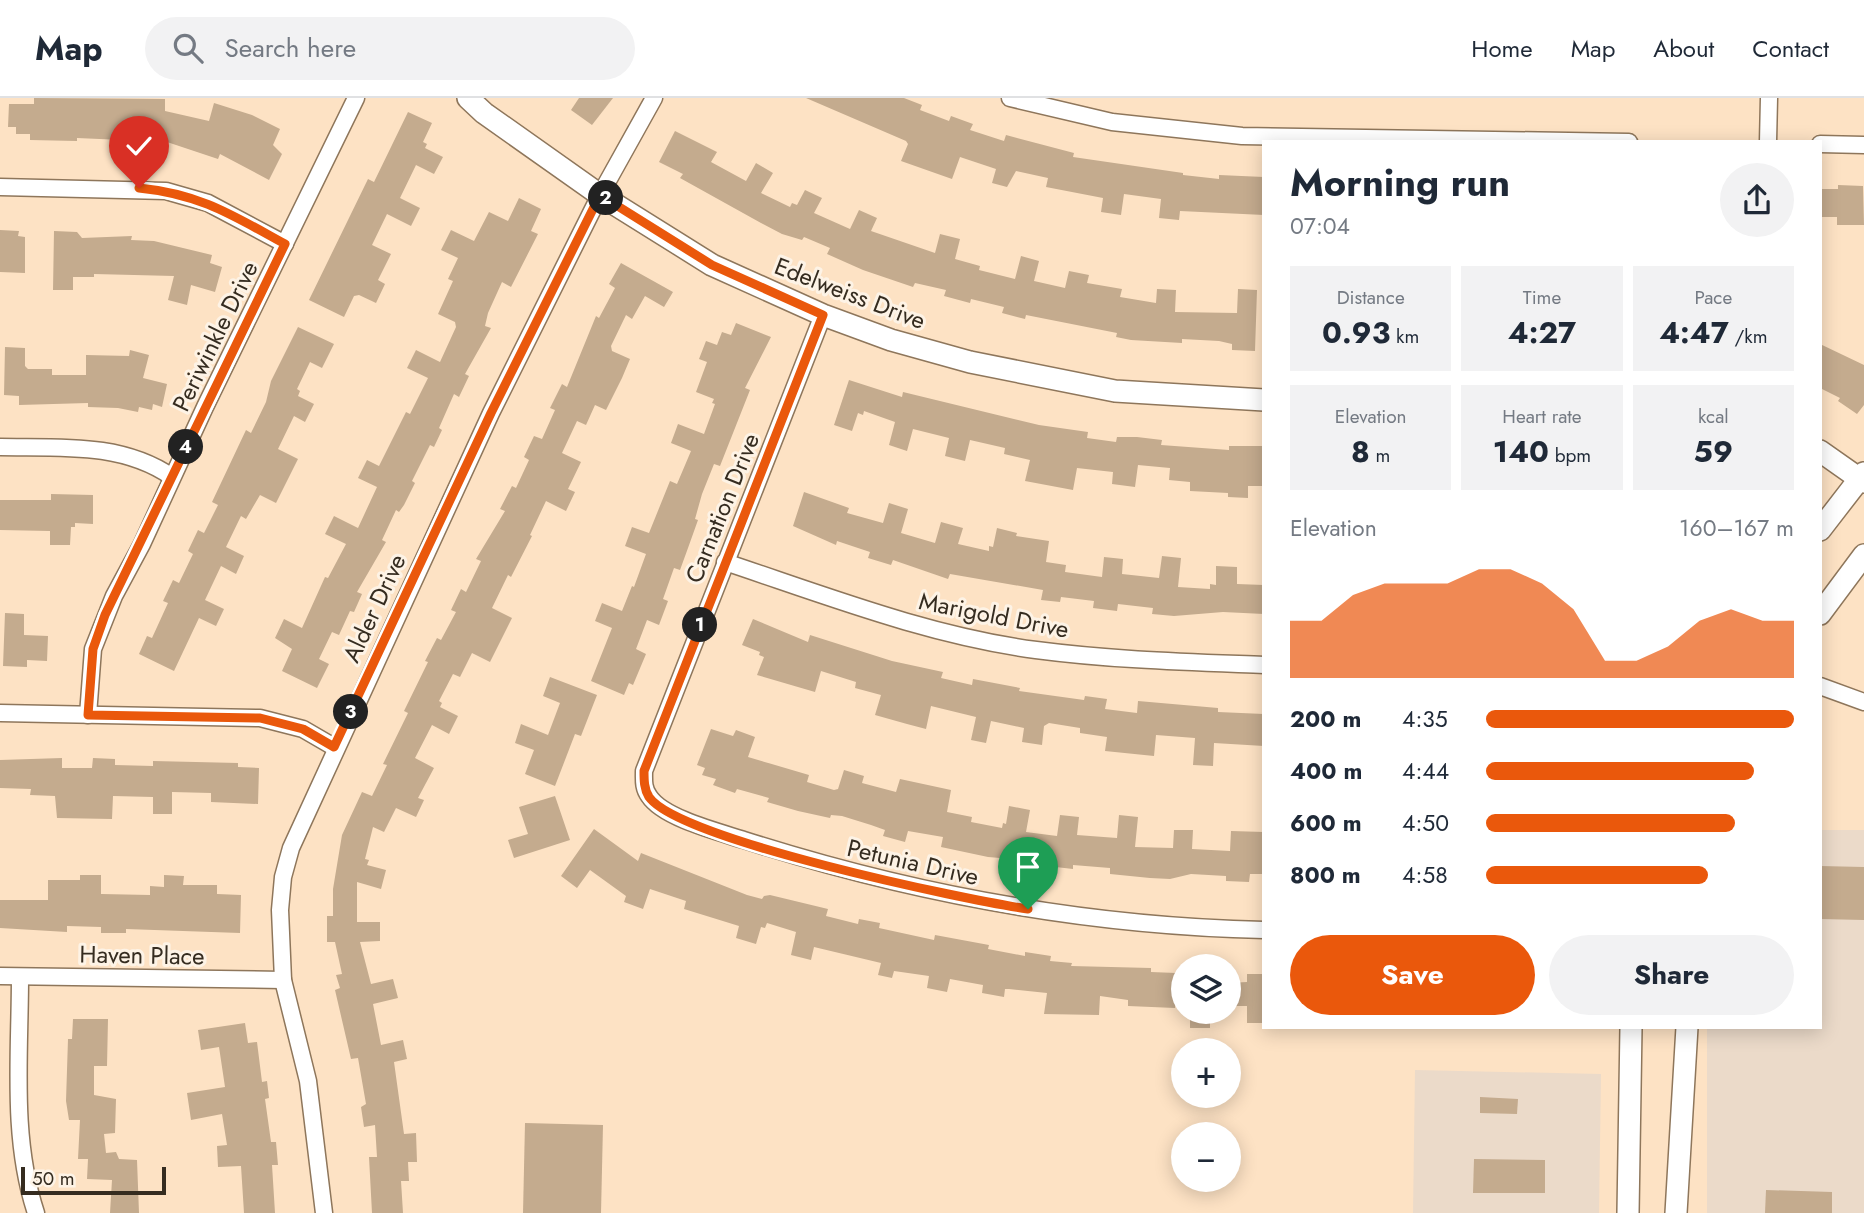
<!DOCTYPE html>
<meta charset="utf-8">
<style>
body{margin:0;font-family:Jost,sans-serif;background:#f2f2f3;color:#1f2937;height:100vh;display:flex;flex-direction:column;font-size:26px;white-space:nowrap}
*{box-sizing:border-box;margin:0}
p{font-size:23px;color:#747a83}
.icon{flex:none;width:38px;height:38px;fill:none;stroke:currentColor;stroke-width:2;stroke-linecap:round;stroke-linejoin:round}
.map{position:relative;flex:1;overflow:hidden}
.sheet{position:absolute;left:1262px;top:42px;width:560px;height:889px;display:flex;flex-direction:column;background:#fff;border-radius:0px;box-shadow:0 4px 18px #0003}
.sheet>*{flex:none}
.buttons{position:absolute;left:1171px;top:856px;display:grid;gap:14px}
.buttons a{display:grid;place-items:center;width:70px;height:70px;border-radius:50%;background:#fff;box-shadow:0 4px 18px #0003;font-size:35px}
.scale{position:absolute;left:21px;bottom:18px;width:145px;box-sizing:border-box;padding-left:7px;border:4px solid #352c20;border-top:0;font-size:19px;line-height:24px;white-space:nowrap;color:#352c20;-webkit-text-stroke:5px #fdf3e6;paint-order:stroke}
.pin{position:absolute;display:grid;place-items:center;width:60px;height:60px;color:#fff;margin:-72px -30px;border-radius:50% 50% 50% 0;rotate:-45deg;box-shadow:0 0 7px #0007}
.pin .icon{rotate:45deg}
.km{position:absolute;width:35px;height:35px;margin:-18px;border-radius:50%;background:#222;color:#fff;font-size:19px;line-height:35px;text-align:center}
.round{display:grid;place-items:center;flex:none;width:74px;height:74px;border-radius:37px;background:#f2f2f3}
.summary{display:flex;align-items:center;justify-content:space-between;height:119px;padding:0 28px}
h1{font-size:38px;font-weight:700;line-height:52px}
.metrics{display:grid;grid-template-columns:repeat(3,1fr);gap:10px;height:119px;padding:7px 28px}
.metrics div{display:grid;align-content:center;border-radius:0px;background:#f2f2f3;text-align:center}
.metrics b{font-size:30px;font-weight:700}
.metrics small{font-size:19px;font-weight:400}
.metrics p{font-size:19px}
.chart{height:196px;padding:14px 28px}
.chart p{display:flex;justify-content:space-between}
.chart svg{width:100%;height:126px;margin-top:7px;fill:#ea580c;opacity:.7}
.action{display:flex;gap:14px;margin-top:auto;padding:14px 28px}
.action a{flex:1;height:80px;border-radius:42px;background:#ea580c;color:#fff;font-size:28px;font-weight:700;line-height:80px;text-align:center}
.action a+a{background:#f2f2f3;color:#1f2937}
ul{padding:0 28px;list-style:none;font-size:23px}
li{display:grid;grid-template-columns:112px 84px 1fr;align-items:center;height:52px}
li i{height:18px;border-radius:9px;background:#ea580c}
header{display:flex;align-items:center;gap:42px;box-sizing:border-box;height:98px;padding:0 35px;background:#fff;border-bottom:2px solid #e0e1e3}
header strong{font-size:33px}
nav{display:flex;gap:38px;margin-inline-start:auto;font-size:24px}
.search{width:490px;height:63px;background:#f2f2f3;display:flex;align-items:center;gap:18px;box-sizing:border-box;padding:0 24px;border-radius:38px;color:#747a83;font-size:26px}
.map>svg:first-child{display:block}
</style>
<header>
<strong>Map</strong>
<div class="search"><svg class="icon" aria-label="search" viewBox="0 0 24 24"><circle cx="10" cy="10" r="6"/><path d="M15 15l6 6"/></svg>Search here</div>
<nav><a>Home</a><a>Map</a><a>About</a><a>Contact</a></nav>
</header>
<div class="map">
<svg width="1864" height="1115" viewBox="0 0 1864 1115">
<rect width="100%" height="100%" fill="#fde2c4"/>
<g fill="#ebdac9">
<polygon points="1820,732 1864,732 1864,1115 1707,1115 1707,929 1820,929"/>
<polygon points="1415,972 1601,976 1599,1115 1413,1115"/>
</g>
<g fill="#c4ab8e">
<polygon points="34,0 165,1 165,13 209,23 214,5 252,17 280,31 273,47 282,56 269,82 220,56 218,61 167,44 77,40 77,43 30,42 30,36 16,36 16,29 8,29 9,6 34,6"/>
<polygon points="579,0 613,0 592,27 571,12"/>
<polygon points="806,0 904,0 922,7 920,12 949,23 951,18 973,26 970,32 1004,43 1006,37 1074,55 1073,59 1183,75 1183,77 1219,81 1219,77 1264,79 1264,117 1180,113 1179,122 1159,120 1161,101 1124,96 1121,117 1101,114 1103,100 1046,89 1048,80 1016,73 1007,89 992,85 996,71 960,59 952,81 901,63 908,46 906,43"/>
<polygon points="408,14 432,25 423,44 427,46 425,50 443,59 434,76 416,67 400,100 420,110 411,128 387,116 372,147 391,156 378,182 385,186 376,205 359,197 354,198 344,219 309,202 368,81 374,84"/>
<polygon points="675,33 717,54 711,64 746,83 756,65 773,75 761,95 790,109 792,105 797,107 805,92 822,100 814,115 850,131 859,112 877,120 871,133 935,155 940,136 960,141 955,161 980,168 979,172 1015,181 1021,158 1039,163 1034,183 1065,190 1069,173 1089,177 1087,185 1122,191 1120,199 1156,205 1157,191 1176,192 1175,214 1237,215 1238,191 1257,192 1255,253 1232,252 1232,246 1219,243 1182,241 1182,245 1131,242 1116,239 1117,235 1026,217 1025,221 1002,215 1004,209 971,201 970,205 944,198 946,192 915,185 913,189 863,172 827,156 830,150 804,139 802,142 782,136 761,125 680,80 683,76 659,64"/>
<polygon points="1838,87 1863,88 1864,127 1837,127 1837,119 1820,119 1820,91 1838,91"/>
<polygon points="519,100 541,111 531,133 538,136 511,189 502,184 488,215 485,228 491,230 465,276 469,278 459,299 454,296 439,330 442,332 434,349 430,347 412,383 415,385 404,407 399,414 396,412 382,442 386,444 357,494 362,496 354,514 350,513 339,537 332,534 319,561 329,566 317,590 282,573 292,551 275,540 284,521 302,530 325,479 328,480 346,446 325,436 334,418 358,430 377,389 358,380 367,362 379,368 406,314 410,316 428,280 407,270 416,252 440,264 456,229 455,224 438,216 453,183 448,181 458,160 441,152 451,132 474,143 489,114 508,123"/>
<polygon points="0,132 19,133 18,138 25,139 25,175 0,174"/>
<polygon points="54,133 77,134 82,140 132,138 131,142 154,143 212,157 210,165 222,169 215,194 191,187 187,207 168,202 174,178 94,176 94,179 73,179 73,192 53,192"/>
<polygon points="621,165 673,194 664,209 645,198 632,221 626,217 611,248 612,253 630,261 622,280 606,312 595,307 586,327 577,323 562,355 581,364 568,391 575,394 566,413 546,403 530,437 532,438 511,479 508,477 492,510 512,520 490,564 472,555 460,579 453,576 439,603 442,605 440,609 458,618 449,636 432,627 415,660 434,670 418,700 424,702 416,719 396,710 384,734 373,729 365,761 369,762 367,767 386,772 381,791 357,784 357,824 380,824 380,843 360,844 371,886 393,881 398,900 373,906 381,947 403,942 407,961 394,964 404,1036 416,1035 417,1064 408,1064 409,1083 401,1083 403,1115 372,1115 369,1059 377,1059 375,1027 364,1029 361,1009 366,1006 358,960 351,961 335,892 340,890 336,877 342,876 335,844 327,844 327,818 333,818 333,791 342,737 362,694 372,698 387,667 383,666 408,615 404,613 428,564 425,563 437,540 441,542 456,514 451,512 461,491 466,494 481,463 476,461 505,413 500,411 512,388 516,390 529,362 524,359 534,338 542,341 555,312 550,310 562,286 567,289 596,218 599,220 615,190 609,186"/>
<polygon points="736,225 771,239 745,290 750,292 720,368 714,366 702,396 695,421 698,422 688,450 680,472 674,470 663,501 668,503 659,527 647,522 636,551 646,556 633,587 629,585 624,597 591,583 612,530 595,523 602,505 622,513 632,488 634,489 646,456 625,448 632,429 649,435 670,383 677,386 691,353 671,345 678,326 704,336 715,306 712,305 714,301 696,294 707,264 699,261 706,243 717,247 722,234 731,237"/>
<polygon points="298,229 334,246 322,270 310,264 297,291 300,293 298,298 314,306 305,324 294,318 278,351 298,361 276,405 260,397 246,421 241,418 226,449 244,458 236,476 221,468 205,502 224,511 216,528 199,520 174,573 139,556 147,538 152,540 168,505 163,503 173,482 179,485 193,456 188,453 198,432 204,435 218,407 212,404 246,332 251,335 266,304 271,283"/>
<polygon points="1820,246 1864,267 1864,307 1857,316 1838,303 1840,300 1820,290"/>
<polygon points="5,249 25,250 25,268 28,271 52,271 52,277 86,277 86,257 129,258 130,252 149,257 143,280 167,286 162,309 153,306 152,312 139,309 138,314 118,310 88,309 88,305 19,307 19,298 4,297"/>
<polygon points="849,282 902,299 903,294 1039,327 1088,334 1087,340 1116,344 1117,339 1137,339 1162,342 1161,347 1229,352 1229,348 1262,348 1264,388 1248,388 1248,400 1228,399 1228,395 1190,393 1190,384 1169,382 1170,370 1138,367 1135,389 1112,386 1113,374 1077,370 1073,392 1025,383 1030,362 1004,356 1005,350 970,342 965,363 945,358 949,340 913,331 907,353 889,347 895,324 864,313 863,317 858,315 852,333 834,327"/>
<polygon points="804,394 849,410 847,415 883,425 889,405 908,411 901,435 935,445 941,424 963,430 958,446 989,453 989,448 993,449 997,430 1017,435 1016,438 1049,443 1046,464 1066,467 1065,474 1102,479 1104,459 1123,461 1122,476 1159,480 1162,458 1181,460 1178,489 1210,491 1210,486 1216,487 1216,468 1237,469 1237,486 1264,487 1264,516 1223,514 1174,518 1152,516 1153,510 1118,506 1117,513 1093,510 1094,503 1061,499 1060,504 1041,502 1043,492 950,476 948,481 893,462 891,467 868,460 870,454 837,443 836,447 793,428"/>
<polygon points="51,396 93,397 93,426 75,425 75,429 71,429 70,447 50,447 50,433 0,432 0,402 51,402"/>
<polygon points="5,515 24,516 24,537 48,538 47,563 27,562 27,569 3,568"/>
<polygon points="753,521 808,544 810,537 892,563 943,574 941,580 972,587 973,581 1020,590 1019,593 1084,602 1085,598 1107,601 1105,611 1137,615 1138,603 1218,610 1218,614 1264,616 1264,648 1214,645 1213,668 1193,667 1195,640 1156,637 1154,658 1105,653 1107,639 1080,635 1080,630 1049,625 1044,628 1042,647 1022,644 1024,630 991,623 986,645 971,642 976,619 931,608 926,631 907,626 875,617 881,597 855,590 856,584 821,573 815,594 757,577 764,559 759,557 760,554 742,547"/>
<polygon points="550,579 597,597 581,638 575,636 555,688 525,676 534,652 515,645 521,626 548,637 560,605 543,598"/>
<polygon points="711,631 733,638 736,632 755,639 748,659 809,677 807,684 834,692 838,691 844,672 864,678 862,685 896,694 900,681 951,692 947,714 972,719 971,724 1002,730 1003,725 1006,726 1009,708 1030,712 1026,734 1057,738 1060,717 1079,719 1077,737 1117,740 1119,717 1138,719 1135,749 1173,750 1174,732 1193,732 1192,751 1230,753 1231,733 1264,734 1264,776 1250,776 1249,784 1226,783 1226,778 1191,776 1170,781 1150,780 1110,776 1110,770 1073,767 1073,771 1047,768 1048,764 988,759 941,749 943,739 908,733 905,744 883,738 885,732 871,727 842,718 831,717 830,720 798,713 767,704 769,700 737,691 735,695 713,687 716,681 702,677 705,670 697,667"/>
<polygon points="62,660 62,670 92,670 93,660 115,661 115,667 153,668 153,663 238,665 238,669 259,670 258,706 211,704 211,695 172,694 172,716 153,716 153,699 113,698 112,721 57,720 55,698 30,697 31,691 0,690 0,662"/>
<polygon points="555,698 570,742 514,760 508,742 528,736 519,709"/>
<polygon points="594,731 638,763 641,755 747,797 762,801 764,798 770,797 828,811 826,818 858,826 859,821 880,825 879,830 934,842 935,837 989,847 988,851 1025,858 1025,854 1051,858 1050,863 1072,865 1071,868 1151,870 1151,874 1176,875 1175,910 1128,908 1128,902 1100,898 1099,917 1044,916 1047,895 1009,891 1005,891 1004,899 982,895 983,887 950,881 947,894 927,890 929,878 894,873 892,880 878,877 881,865 814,849 811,862 791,857 796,834 767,825 765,830 761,829 756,846 736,840 739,828 684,811 686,803 650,791 643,811 624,804 626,798 590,772 577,790 561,778"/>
<polygon points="1820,768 1864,769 1864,822 1820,821"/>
<polygon points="80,777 101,777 101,796 150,797 150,788 164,789 164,777 184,778 183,787 217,787 217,796 241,797 240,835 126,831 126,835 101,835 101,829 67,828 67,834 0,830 0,802 48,802 48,782 80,782"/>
<polygon points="1247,876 1264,876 1264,925 1247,925 1247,908 1228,908 1228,885 1247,884"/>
<rect x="1190" y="914" width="20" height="16"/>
<polygon points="73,921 108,921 107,968 94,968 94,997 116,1001 115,1035 104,1036 106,1055 116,1054 119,1061 137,1062 139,1115 110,1115 112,1082 87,1081 88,1061 78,1061 80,1022 69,1022 66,1003 68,941 72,941"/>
<polygon points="245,925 248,945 257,944 262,984 267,983 269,1000 265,1001 271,1044 276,1044 278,1067 272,1067 275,1115 244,1115 241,1068 218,1069 217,1048 227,1047 222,1016 191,1022 187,995 225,989 219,949 201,952 198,932"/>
<polygon points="1480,999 1518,1001 1517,1016 1480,1015"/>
<polygon points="525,1025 603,1027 601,1115 523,1115"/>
<polygon points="1474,1061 1545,1062 1545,1095 1473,1095"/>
<polygon points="1766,1092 1832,1094 1832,1115 1765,1115"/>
</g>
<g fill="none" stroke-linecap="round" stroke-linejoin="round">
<defs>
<g id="street">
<polyline points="1010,0 1112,24 1242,38 1629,44"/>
<polyline points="1768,44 1769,0"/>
<polyline points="1820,46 1864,47"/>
<polyline points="0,89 166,93 208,105 285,146"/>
<path d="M823 217 644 673C644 682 643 690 649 698 663 720 719 734 744 742 913 796 1086 828 1264 832"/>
<path d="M0 349C59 350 122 344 172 379"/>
<path d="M725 464C827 498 930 538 1036 552 1112 562 1188 564 1264 567"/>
<polyline points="1820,588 1864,604"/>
<polyline points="0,615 260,620 303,631 334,649"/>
<polyline points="88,617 93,551 114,498 142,446 205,309 356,0"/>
<polyline points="0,878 283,882"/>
<path d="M20 879C20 957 11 1040 36 1115"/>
<polyline points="324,1115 308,983 283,882 280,812 283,779 291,750 491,315 600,97 654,0"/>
</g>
<g id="secondary">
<polyline points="468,0 484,15 600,97 712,167 823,217 891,242 970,264 1115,293 1264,302"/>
<polyline points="1820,353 1864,384"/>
<polyline points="1820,432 1864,375"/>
<polyline points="1820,516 1864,457"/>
<polyline points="1628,1115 1631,929"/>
<polyline points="1676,1115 1687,929"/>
</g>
</defs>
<use href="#street" stroke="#8e765b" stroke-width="19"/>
<use href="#secondary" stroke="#8e765b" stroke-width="24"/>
<use href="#street" stroke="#fff" stroke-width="16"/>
<use href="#secondary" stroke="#fff" stroke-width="21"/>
</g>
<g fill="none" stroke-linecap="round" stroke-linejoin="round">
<defs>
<path id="route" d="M139 90C200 96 232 117 285 146L105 517 93 551 88 617 260 620 303 631 334 649 491 315 600 97 712 167 823 217 644 673C644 682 644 691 649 699 679 742 966 802 1028 811"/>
</defs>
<use href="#route" stroke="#fff" stroke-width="14"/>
<use href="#route" stroke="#ea580c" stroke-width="9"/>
</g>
<g text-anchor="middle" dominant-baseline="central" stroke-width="6" stroke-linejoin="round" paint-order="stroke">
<g font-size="24" fill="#352c20" stroke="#fdf3e6">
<text transform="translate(850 195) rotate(21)">Edelweiss Drive</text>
<text transform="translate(215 238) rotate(-64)">Periwinkle Drive</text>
<text transform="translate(722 410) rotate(-68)">Carnation Drive</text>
<text transform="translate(374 510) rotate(-65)">Alder Drive</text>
<text transform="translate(994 517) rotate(11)">Marigold Drive</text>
<text transform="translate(913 764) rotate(13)">Petunia Drive</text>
<text transform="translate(142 857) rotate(1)">Haven Place</text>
</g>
</g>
</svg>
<div class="buttons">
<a><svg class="icon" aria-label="layers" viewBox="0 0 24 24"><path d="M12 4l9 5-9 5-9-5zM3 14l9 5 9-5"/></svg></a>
<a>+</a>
<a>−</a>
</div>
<div class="scale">50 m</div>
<div class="pin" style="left:1028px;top:811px;background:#1e9e55"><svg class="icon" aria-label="arrive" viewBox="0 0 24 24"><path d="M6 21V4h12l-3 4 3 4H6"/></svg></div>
<div class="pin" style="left:139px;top:90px;background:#d93025"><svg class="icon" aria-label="check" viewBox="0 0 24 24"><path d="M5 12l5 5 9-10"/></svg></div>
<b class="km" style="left:700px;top:527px">1</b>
<b class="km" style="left:606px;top:100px">2</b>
<b class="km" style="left:351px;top:614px">3</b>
<b class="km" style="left:186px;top:349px">4</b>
<section class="sheet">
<div class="summary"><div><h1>Morning run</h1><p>07:04</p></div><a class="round"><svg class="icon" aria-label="share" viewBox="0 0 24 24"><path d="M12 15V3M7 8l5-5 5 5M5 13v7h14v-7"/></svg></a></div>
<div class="metrics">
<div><p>Distance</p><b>0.93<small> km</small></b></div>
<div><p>Time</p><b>4:27</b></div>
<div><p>Pace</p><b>4:47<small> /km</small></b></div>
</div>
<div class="metrics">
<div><p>Elevation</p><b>8<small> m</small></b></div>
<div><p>Heart rate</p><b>140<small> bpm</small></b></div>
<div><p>kcal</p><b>59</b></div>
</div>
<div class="chart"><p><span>Elevation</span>160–167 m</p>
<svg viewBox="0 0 160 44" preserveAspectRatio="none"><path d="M0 44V24L10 24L20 15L30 11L40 11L50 11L60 6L70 6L80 11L90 20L100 38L110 38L120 33L130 24L140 20L150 24L160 24V44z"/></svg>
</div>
<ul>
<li><b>200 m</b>4:35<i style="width:100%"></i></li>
<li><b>400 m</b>4:44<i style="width:87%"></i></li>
<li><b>600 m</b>4:50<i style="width:81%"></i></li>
<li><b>800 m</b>4:58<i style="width:72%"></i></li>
</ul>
<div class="action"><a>Save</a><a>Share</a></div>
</section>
</div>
